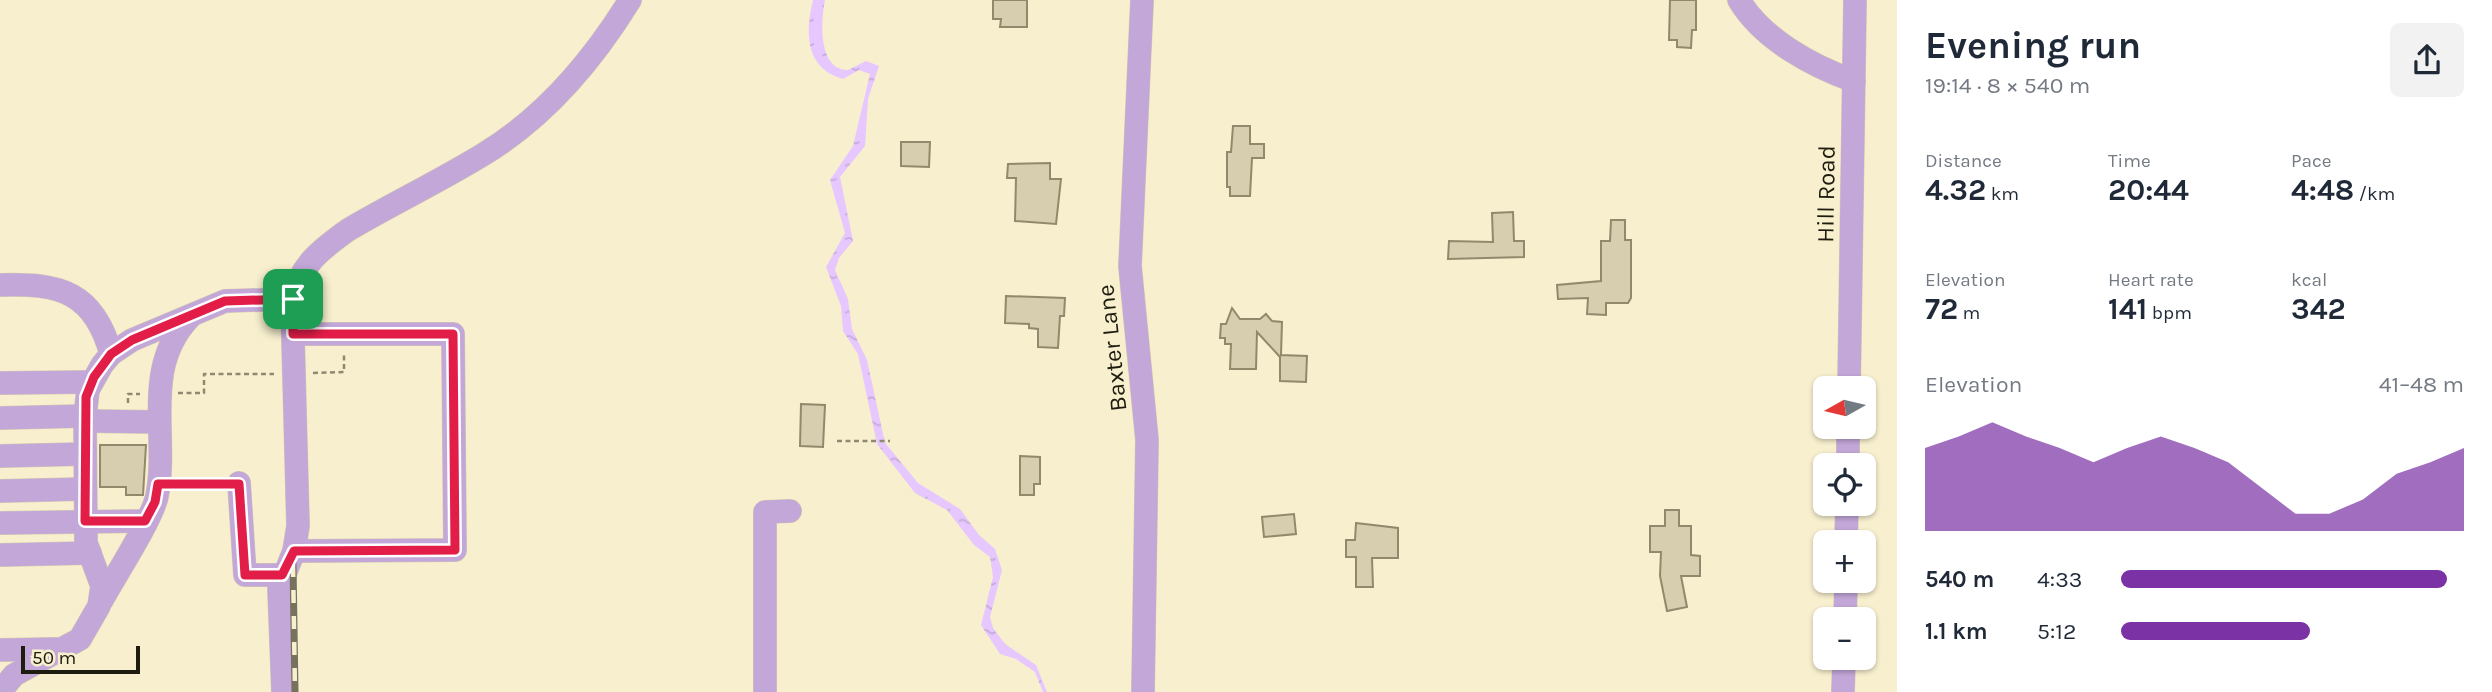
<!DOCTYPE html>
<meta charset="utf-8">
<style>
body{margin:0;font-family:Karla,sans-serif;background:#f2f2f3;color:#1f2937;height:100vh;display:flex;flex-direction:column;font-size:26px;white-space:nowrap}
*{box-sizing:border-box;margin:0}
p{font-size:23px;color:#747a83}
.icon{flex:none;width:38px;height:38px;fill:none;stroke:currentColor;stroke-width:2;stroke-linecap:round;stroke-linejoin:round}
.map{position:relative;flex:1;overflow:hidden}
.sheet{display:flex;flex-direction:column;background:#fff;width:595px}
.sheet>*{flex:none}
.needle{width:46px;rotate:262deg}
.fabs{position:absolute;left:1813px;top:376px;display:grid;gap:14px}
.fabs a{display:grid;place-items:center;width:63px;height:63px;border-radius:10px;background:#fff;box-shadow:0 2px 5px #0004;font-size:35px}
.scale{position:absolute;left:21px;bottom:18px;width:119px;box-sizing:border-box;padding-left:7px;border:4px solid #1e1b0f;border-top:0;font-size:19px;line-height:24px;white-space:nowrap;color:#1e1b0f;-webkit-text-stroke:5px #f7efce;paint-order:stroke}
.pin{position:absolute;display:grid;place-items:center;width:60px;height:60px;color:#fff;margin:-30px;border-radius:14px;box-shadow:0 4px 10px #0006}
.round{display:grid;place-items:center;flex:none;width:74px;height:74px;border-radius:10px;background:#f2f2f3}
.head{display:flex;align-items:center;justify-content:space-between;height:119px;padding:0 28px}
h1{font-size:38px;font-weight:700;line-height:52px}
.stats{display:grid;grid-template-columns:repeat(3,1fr);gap:10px;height:119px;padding:7px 28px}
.stats div{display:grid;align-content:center}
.stats b{font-size:30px;font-weight:700}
.stats small{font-size:19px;font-weight:400}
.stats p{font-size:19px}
.chart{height:196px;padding:14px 28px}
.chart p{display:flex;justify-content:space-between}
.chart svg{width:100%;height:126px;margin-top:7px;fill:#7a32a4;opacity:.7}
ul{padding:0 28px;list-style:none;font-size:23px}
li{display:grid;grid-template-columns:112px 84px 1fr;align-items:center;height:52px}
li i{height:18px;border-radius:9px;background:#7a32a4}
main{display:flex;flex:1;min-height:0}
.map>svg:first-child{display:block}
</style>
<main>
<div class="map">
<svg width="1897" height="692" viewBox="0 0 1897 692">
<defs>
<pattern id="water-ripples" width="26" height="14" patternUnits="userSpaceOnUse" patternTransform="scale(1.75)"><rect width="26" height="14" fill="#e6c7ff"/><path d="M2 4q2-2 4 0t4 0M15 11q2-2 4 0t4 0" fill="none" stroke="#c5aad9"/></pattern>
</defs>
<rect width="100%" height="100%" fill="#f7efce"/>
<path fill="url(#water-ripples)" d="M813 0H825C821 19 817 70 848 70L866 61 879 66 868 99 865 146 840 177 853 241 839 258 835 270 848 299 852 329 867 360 883 434 886 444 918 483 960 509 979 535 995 549 1002 570 990 617 993 628 1005 644 1036 665 1047 692H1043L1035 672 1016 659 1000 654 981 625 993 577 990 557 974 545 947 510 915 493 877 444 858 354 843 331 841 306 826 267 845 233 830 180 853 146 870 74 859 70 843 79C805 68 805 33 813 0Z"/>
<g fill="#d6ceaf" stroke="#91896b" stroke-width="2">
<polygon points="993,0 1027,0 1027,27 1000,27 1001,19 993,19"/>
<polygon points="1670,0 1696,0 1696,30 1692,30 1691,48 1677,47 1677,40 1669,40"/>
<polygon points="1233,126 1250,126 1250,144 1264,144 1264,158 1252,158 1250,196 1230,196 1230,187 1227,187 1227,152 1231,152"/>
<polygon points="901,142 930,142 929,167 901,166"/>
<polygon points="1050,163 1050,179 1061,179 1056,224 1015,221 1016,178 1007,178 1008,164"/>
<polygon points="1513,212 1514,241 1524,241 1524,257 1448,259 1449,241 1493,242 1492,213"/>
<polygon points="1611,220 1625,220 1625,240 1631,240 1631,298 1628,303 1606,303 1606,315 1587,314 1588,298 1558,299 1557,285 1601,281 1601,241 1610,241"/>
<polygon points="1006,296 1065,298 1064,316 1060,316 1058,348 1038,347 1038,329 1029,328 1029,324 1005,323"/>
<polygon points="1232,308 1240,319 1260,319 1266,314 1272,321 1282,322 1281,355 1307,356 1306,382 1280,381 1280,357 1257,332 1256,369 1230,369 1231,344 1225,344 1225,338 1220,338 1221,324 1226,324"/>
<polygon points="801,404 825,405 823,447 800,446"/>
<polygon points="100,445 146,445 143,495 126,495 126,487 100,487"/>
<polygon points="1020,456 1040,457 1040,484 1034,484 1034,495 1020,495"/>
<polygon points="1665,510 1679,510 1679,526 1691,526 1691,555 1700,556 1700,576 1681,576 1687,607 1667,611 1660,576 1661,552 1650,552 1650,526 1665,526"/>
<polygon points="1294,514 1296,534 1264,537 1262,517"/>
<polygon points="1356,523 1398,528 1398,558 1372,558 1373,587 1356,587 1356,557 1346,557 1346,540 1355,540"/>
</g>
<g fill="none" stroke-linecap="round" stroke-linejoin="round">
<defs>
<g id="minor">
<polyline points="1142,0 1130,266 1147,440 1143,692"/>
<path d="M1739 0C1762 39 1812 66 1854 81"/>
<path d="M0 285C60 283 94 292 111 354"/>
<polyline points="293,334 453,334 455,550 294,551"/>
<polyline points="0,383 91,382"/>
<polyline points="1849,388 1855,0"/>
<polyline points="0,418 85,416"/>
<polyline points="85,421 158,422"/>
<polyline points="0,456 85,454"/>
<polyline points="1848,466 1848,427"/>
<polyline points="239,483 245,575 282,575"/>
<polyline points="0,491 85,489"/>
<polyline points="0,523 145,521"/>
<polyline points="1846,542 1847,504"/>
<polyline points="0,555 90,553"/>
<path d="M102 600C115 576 152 520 157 496 169 435 141 368 190 317"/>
<polyline points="1845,620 1846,581"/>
<polyline points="0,650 56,649"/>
<polyline points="0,692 14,675 80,639 99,606 102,586 86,543 85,416 88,390 102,365 111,354 132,340 225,301 293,299"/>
<path d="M283 692 279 589 294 551 298 526 292 301C299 266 320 250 348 230 392 204 440 181 484 154 545 117 593 60 630 0"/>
<polyline points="765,692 765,512 790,511"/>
<polyline points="1843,692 1844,658"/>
</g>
</defs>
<use href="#minor" stroke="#d4cdaf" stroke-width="24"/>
<g stroke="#8f8972" stroke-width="2.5" stroke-dasharray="5 3.5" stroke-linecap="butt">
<polyline points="313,373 344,372 344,352"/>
<polyline points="178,393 204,393 204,374 274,374"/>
<polyline points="128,403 128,394 140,394"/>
<polyline points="837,441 890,441"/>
<polyline points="179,484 221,484"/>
</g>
<use href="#minor" stroke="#c3a7d8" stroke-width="23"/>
<defs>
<polyline id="rail" points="293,564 295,692"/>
</defs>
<use href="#rail" stroke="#77725e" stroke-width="7"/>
<use href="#rail" stroke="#f7efce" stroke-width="4.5" stroke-dasharray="13" stroke-linecap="butt"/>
</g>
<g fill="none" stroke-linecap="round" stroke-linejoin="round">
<defs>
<polygon id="route" points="293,299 293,334 453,334 455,550 294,551 282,575 245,575 239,484 158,484 155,502 145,521 85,521 86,397 94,377 111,354 132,340 225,301"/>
</defs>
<use href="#route" stroke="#fff" stroke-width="14"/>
<use href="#route" stroke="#e11d48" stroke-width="9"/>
</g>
<g text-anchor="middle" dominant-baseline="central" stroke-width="6" stroke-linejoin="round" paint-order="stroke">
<g font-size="24" fill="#1e1b0f" stroke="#f7efce">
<text transform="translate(1826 194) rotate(-89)">Hill Road</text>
<text transform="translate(1112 348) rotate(-96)">Baxter Lane</text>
</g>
</g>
</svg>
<div class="fabs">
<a><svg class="needle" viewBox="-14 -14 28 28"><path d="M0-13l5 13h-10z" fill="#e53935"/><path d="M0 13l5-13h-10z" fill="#747a83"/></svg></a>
<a><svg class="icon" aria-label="locate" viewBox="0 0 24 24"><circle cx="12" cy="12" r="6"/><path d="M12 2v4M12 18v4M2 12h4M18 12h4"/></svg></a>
<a>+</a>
<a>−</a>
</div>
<div class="scale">50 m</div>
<div class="pin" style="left:293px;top:299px;background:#1e9e55"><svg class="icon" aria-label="arrive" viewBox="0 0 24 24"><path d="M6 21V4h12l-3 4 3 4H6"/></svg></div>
</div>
<section class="sheet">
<div class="head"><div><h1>Evening run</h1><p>19:14 · 8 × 540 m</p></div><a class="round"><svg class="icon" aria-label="share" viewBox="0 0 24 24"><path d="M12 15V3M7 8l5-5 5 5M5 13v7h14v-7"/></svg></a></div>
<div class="stats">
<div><p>Distance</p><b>4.32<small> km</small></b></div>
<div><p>Time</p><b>20:44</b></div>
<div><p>Pace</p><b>4:48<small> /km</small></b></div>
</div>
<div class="stats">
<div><p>Elevation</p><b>72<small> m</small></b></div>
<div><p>Heart rate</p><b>141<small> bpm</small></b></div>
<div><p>kcal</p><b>342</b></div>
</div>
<div class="chart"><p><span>Elevation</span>41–48 m</p>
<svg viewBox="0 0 160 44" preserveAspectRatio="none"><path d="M0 44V15L10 11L20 6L30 11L40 15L50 20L60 15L70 11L80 15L90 20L100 29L110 38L120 38L130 33L140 24L150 20L160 15V44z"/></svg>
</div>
<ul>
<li><b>540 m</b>4:33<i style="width:95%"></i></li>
<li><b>1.1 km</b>5:12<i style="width:55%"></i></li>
</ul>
</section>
</main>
